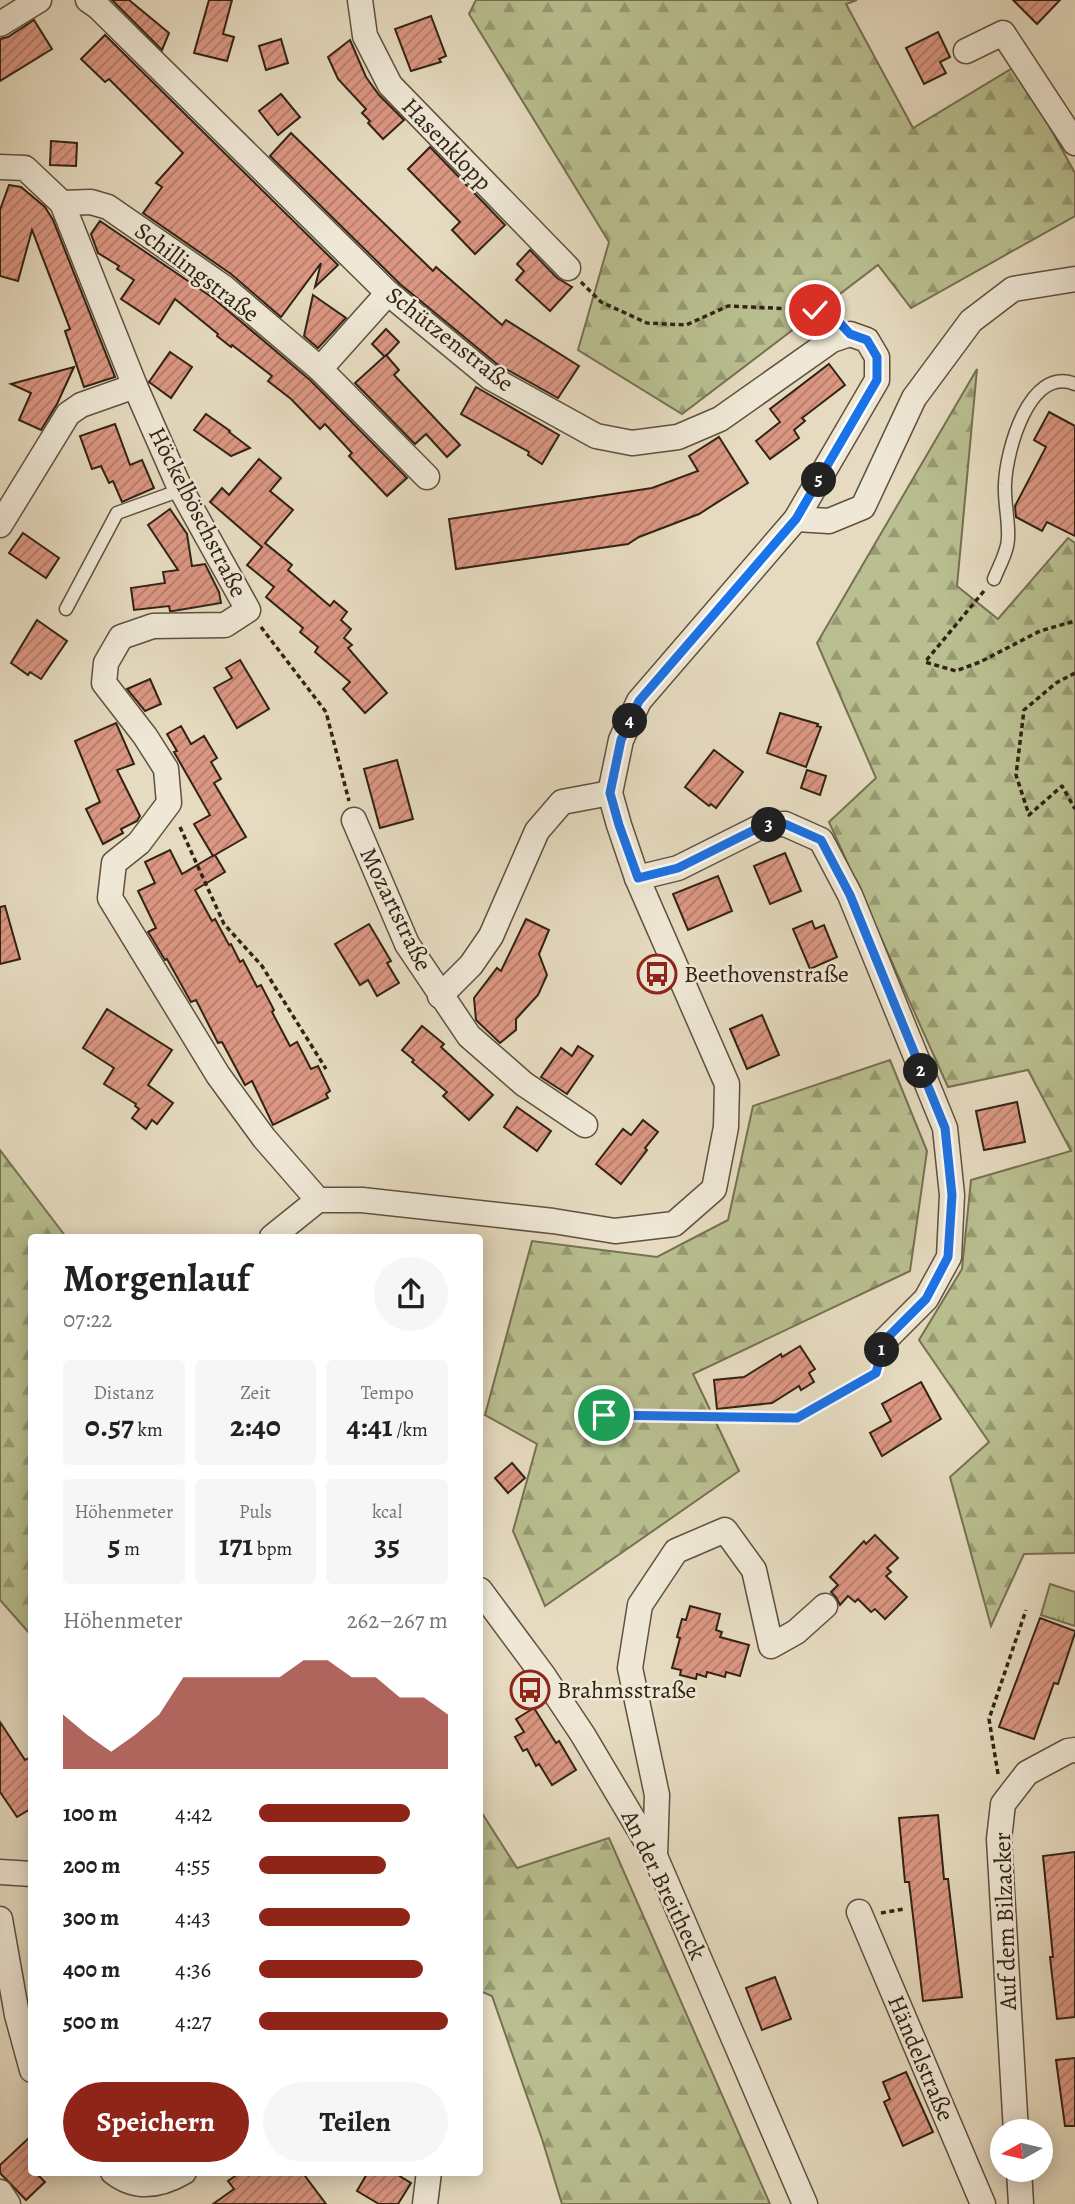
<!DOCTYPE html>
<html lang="de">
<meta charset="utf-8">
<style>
body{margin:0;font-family:Alegreya,serif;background:#f6f6f6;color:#202124;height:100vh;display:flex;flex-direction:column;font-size:26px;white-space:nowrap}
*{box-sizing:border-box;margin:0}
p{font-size:23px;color:#757577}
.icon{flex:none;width:38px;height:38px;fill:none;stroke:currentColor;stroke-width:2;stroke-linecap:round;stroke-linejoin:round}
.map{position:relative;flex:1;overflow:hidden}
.side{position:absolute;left:28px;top:1234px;width:455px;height:942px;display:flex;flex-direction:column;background:#fff;border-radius:7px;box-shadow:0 4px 18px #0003}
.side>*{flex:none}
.needle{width:46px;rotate:262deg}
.controls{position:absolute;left:990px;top:2119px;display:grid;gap:14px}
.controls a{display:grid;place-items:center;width:63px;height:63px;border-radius:50%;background:#fff;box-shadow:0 4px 18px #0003;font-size:35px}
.pin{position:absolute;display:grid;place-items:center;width:60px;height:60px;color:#fff;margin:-30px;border:4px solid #fff;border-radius:50%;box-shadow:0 2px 7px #0007}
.km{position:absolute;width:35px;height:35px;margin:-18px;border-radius:50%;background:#222;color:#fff;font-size:19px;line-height:35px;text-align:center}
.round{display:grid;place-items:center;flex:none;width:74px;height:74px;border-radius:37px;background:#f6f6f6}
.head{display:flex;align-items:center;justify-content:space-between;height:119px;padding:0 35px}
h1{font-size:38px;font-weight:600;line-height:52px}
.stats{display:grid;grid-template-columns:repeat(3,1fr);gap:10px;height:119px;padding:7px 35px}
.stats div{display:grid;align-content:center;border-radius:7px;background:#f6f6f6;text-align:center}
.stats b{font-size:30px;font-weight:600}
.stats small{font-size:19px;font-weight:400}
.stats p{font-size:19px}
.chart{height:196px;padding:14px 35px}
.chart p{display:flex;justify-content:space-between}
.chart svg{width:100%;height:126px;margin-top:7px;fill:#8f2418;opacity:.7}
.action{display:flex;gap:14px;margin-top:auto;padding:14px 35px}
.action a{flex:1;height:80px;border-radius:42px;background:#8f2418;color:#fff;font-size:28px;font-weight:600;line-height:80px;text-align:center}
.action a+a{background:#f6f6f6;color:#202124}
ul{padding:0 35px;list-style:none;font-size:23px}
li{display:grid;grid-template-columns:112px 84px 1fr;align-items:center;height:52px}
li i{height:18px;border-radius:9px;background:#8f2418}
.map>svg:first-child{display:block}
</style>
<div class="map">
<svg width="1075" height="2204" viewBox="0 0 1075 2204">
<defs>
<pattern id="forest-firs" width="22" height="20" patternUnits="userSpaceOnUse" patternTransform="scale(1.75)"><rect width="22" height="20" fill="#b9bf90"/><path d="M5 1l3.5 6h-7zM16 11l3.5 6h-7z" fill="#979b74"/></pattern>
<pattern id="park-tufts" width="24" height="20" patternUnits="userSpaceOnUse" patternTransform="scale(1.75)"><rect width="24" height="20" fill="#b9bf90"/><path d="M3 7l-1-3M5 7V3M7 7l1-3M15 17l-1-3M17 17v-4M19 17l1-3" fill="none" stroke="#979b74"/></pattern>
<pattern id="building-hatch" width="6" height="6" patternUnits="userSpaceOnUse" patternTransform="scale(1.75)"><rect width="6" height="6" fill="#dc9783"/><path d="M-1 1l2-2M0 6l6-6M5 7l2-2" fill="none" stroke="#b37b6a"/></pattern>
</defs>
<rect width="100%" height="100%" fill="#e6dbc0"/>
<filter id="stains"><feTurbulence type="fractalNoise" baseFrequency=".00286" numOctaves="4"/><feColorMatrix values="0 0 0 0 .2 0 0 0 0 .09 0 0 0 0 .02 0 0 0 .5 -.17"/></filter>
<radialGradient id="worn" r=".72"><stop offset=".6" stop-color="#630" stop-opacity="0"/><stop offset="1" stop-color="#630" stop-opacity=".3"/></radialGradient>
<g fill="url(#forest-firs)" stroke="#767152" stroke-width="2">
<polygon points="476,0 857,0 846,4 913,128 1016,66 1075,173 1075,216 911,308 878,265 682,414 578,350 609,242 469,14"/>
<polygon points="977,369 957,586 998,619 1068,538 1075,543 1075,1553 1024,1554 991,1626 950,1477 989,1442 919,1340 962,1269 971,1180 1071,1151 1028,1070 948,1087 829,822 876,778 817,643"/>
<polygon points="890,1060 927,1151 910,1271 693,1374 739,1471 545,1606 513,1531 537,1444 485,1415 532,1241 657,1257 728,1220 753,1106"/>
<polygon points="0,1150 66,1237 32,1237 31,1635 0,1600"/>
<polygon points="480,1810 517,1868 609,1838 770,2204 562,2204 542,2139 492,1996 480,1991"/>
</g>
<polygon fill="url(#park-tufts)" stroke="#767152" stroke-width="2" points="1050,1584 1075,1592 1075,1626 1041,1615"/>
<g fill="url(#building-hatch)" stroke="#322314" stroke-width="2">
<polygon points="112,0 129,0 169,33 162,50"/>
<polygon points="209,0 232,0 223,34 234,37 227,61 194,53"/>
<polygon points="1013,0 1060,0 1037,24"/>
<polygon points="431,16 446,56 439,59 441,62 411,71 395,29"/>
<polygon points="34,20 52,49 0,81 0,39 8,37"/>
<polygon points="938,32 950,57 940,62 946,73 924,84 906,48"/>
<polygon points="105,35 338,265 315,287 321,263 281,317 231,274 143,213 162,187 156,183 183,153 109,79 105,82 81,59"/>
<polygon points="281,39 288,63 266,70 259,46"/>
<polygon points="350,40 366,77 379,95 404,120 383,139 368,123 370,121 362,113 366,109 338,79 328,57"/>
<polygon points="281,94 300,117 278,135 259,111"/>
<polygon points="291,133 433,271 436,267 502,325 506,320 579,366 558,398 497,364 400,284 270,156"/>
<polygon points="51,141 77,143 76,166 50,165"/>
<polygon points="430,147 505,225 475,254 452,230 460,222 408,169"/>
<polygon points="9,185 21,187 45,207 53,220 115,377 84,387 65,331 70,329 32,230 18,281 0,276 0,210"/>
<polygon points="100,221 213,298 310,380 407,478 387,496 349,456 352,453 325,424 320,429 291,399 268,381 272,376 232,345 231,347 217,336 218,334 175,299 159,324 121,299 134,280 117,269 119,266 98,253 91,234"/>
<polygon points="530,250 557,278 572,287 550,311 516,280 524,271 517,264"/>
<polygon points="313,295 346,318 318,348 304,336"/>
<polygon points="386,329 399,342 385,357 372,344"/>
<polygon points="170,352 192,367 171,398 149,382"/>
<polygon points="386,355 399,370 394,375 460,445 447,457 426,434 415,444 355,383"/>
<polygon points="829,364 845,385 802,418 805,421 794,430 799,438 770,459 756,441 780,422 770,409"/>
<polygon points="74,367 57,404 41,430 19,420 31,393 11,384"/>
<polygon points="476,387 559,435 542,464 528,455 529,452 461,414"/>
<polygon points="1049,412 1075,426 1075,536 1047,522 1042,531 1016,517 1015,506 1046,447 1034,440"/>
<polygon points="206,414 230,431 229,432 250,448 231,456 194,430"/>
<polygon points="115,424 130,465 142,460 154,488 122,502 113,481 109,483 101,466 92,469 80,436"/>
<polygon points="719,437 748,483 699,514 639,537 628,544 456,569 449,519 652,488 698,471 689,456"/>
<polygon points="259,459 281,478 270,491 293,510 265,543 292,565 288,570 330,606 334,601 347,612 341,620 351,629 344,638 352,645 348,648 387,693 365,713 343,689 350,682 315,652 318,647 300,632 303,628 266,597 274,587 247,565 262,547 210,502 222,488 229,495"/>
<polygon points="170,509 187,534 192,566 205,564 219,592 221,603 173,611 170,611 169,606 134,610 131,588 165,583 163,572 178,570 148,525"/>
<polygon points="23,533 59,558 46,578 9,553"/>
<polygon points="37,620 67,641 41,679 30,672 28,675 11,663"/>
<polygon points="240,660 269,709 237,728 214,688 232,678 226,668"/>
<polygon points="150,679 161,704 145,711 127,689"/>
<polygon points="780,713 818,724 817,726 821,727 806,767 767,753"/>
<polygon points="116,723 134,764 117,770 140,816 137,821 121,829 123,833 103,844 86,809 100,802 75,741"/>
<polygon points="181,726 191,744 204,736 217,758 211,762 221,779 214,783 246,837 215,855 225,872 195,890 212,921 215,919 229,945 231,944 240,962 243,960 257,987 261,985 274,1010 272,1012 290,1046 297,1042 311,1069 318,1066 330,1091 326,1094 328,1098 273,1125 252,1081 245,1085 222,1042 218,1043 196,1000 191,1002 167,959 165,960 150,935 148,932 156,928 138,891 155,883 145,862 170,850 182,874 214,855 213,856 194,824 210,815 174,752 177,751 167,734"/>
<polygon points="714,750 743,772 716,808 711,804 709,806 685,787"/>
<polygon points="397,760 413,819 380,828 364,769"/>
<polygon points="807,770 826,776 820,795 801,788"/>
<polygon points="785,853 801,891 770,904 754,866"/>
<polygon points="718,876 732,911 688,930 673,894"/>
<polygon points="5,906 20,959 0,964 0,907"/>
<polygon points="526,919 549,930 539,954 547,975 538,995 516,1019 516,1030 500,1043 476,1020 474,998 497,968 501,971"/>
<polygon points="812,921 815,929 824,925 837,957 810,969 793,929"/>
<polygon points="369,924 391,961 387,963 399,983 377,996 368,980 360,985 335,944"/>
<polygon points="107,1009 172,1050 148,1085 173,1103 157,1124 152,1120 146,1129 132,1118 139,1109 135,1106 136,1104 104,1084 114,1068 83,1048"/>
<polygon points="762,1015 779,1055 747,1069 730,1029"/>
<polygon points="422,1026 444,1044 441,1047 493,1095 469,1120 443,1096 447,1092 412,1062 414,1060 402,1050"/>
<polygon points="578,1046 593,1056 567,1094 541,1077 561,1048 572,1056"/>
<polygon points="1017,1102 1025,1142 984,1150 976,1111"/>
<polygon points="517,1107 551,1131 537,1151 504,1127"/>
<polygon points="643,1120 658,1132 645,1148 647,1150 621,1184 596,1164 623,1129 631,1135"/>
<polygon points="800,1346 815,1369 809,1373 814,1382 801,1390 799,1386 772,1403 717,1409 714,1380 744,1377 781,1354 782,1357"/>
<polygon points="921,1382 941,1419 882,1456 870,1433 891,1421 882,1404"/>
<polygon points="512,1463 525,1478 508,1493 495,1478"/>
<polygon points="875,1535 898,1558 887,1568 891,1572 886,1576 907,1597 885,1619 875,1609 871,1612 858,1599 855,1602 848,1596 840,1605 836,1597 831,1592 838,1585 830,1577 864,1541 866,1544"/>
<polygon points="690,1606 720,1614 716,1630 722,1632 720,1637 749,1645 740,1676 726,1672 725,1677 707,1672 706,1677 697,1674 696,1679 680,1675 681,1670 672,1668 680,1638 677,1637 682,1619 686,1620"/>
<polygon points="1040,1618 1075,1631 1075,1633 1058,1684 1054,1683 1034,1739 999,1727"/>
<polygon points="534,1708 556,1743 559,1741 576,1770 552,1785 539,1764 536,1766 527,1749 523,1751 515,1737 524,1732 516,1719"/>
<polygon points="0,1722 25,1760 32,1756 32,1808 17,1817 0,1792"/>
<polygon points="938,1815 944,1879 948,1879 962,1997 923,2001 909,1882 905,1882 899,1818"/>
<polygon points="1075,1852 1075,2017 1057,2019 1050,1957 1053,1957 1043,1856"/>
<polygon points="775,1977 791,2019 762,2030 746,1988"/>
<polygon points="1075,2058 1075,2126 1065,2126 1056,2060"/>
<polygon points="906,2072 933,2132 903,2146 884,2102 890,2099 883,2082"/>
<polygon points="32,2135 32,2172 35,2172 45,2182 26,2200 0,2173 0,2165"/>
<polygon points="241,2172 302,2172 326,2204 213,2204 234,2189 228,2181"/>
<polygon points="368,2172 393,2172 411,2183 398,2204 379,2204 357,2191"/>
</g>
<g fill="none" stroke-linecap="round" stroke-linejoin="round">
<defs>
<g id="service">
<path d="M994 579C999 566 1008 551 1008 538 1009 520 1004 502 1005 484 1006 452 1029 365 1075 384"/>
<polyline points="66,609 117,513 181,490"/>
</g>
<g id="minor">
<polyline points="88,0 98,7 388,293 491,378 596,436 632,443 678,437 720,419 832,340 850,334 867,340 877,357 877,380 796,519 639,701 621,740 610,793 619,825 637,878 727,1084 726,1127 714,1189 674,1224 615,1231 553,1221 362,1200 318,1200 272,1237"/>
<polyline points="360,0 365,36 390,85 568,268"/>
<polyline points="0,24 39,0"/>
<polyline points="966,51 1003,33 1075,143"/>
<polyline points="0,167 25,168 62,203 135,386 178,484 248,610 225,625 153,626 121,637 106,663 104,683 145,736 166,769 169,803 139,843 114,863 110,898 218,1075 264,1138 318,1200"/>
<polyline points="62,203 91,202 108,207 222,286 320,369 427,477"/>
<polyline points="320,369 388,293"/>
<polyline points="796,519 829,521 863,507 914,398 971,321 1013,289 1075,279"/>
<polyline points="0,525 68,414 81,405 135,386"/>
<polyline points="354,820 407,944 469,1036 524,1084 585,1125"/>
<polyline points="637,878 678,868 764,825 785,824 821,840 850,895 945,1128 952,1195 949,1257 926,1299 885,1340"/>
<polyline points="440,996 471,965 491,936 537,831 562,802 610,793"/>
<polyline points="480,1590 543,1675 583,1735 655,1856 805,2204"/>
<polyline points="655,1856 657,1795 630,1668 640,1605 676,1551 725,1530 754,1570 771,1646 796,1632 825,1606"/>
<polyline points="0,1872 32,1874"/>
<polyline points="859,1912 983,2204"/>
<polyline points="0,1919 17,2015 32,2070"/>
<polyline points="1016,2132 999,1839 1003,1804 1027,1773 1068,1751 1075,1750"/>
<polyline points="1019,2170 1021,2204"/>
<path d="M113 2172C136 2190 160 2186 184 2172"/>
<polyline points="0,2192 8,2204"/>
<polyline points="425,2204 429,2172"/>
</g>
</defs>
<use href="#service" stroke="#5f513f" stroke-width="15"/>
<use href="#minor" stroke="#5f513f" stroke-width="27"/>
<g stroke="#322314" stroke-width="3.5" stroke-dasharray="5 3.5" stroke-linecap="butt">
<polyline points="581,282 601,302 647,323 686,325 728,306 815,310 831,318"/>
<polyline points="984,591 925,662 956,671 980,662 1040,631 1075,621"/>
<polyline points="261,627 326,712 349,801"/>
<polyline points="1075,673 1056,683 1024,710 1016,775 1029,815 1062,786 1075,809"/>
<polyline points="180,827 224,924 262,966 326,1069"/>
<polyline points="604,1415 797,1418 876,1373 879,1362"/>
<polyline points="998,1774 989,1719 1026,1610"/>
<polyline points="881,1913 904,1909"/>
</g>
<use href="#service" stroke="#efe8d6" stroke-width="12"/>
<use href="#minor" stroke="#efe8d6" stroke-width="24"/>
</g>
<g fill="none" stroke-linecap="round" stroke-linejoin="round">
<defs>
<polyline id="route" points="604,1415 797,1418 876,1373 885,1340 926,1299 948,1257 952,1195 945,1128 850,895 821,840 785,824 764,825 678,868 638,878 619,825 610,793 621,740 639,701 796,519 877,380 877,357 867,340 850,334 837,320 815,310"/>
</defs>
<use href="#route" stroke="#fff" stroke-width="14"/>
<use href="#route" stroke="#1a73e8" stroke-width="9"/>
</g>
<defs>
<symbol id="bus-ring" viewBox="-11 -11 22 22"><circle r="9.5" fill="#efe8d6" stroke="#8f2418" stroke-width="1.5"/><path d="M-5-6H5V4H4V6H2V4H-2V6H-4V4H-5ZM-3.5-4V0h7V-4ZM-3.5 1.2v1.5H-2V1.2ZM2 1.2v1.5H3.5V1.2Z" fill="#8f2418"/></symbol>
</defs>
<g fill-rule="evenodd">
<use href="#bus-ring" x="635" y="952" width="44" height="44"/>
<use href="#bus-ring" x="508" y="1668" width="44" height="44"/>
</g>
<g text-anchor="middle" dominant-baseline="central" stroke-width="5" stroke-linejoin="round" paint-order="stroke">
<g font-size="24" fill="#322314" stroke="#efe8d6">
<text transform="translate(447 144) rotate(46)">Hasenklopp</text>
<text transform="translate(197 272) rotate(37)">Schillingstraße</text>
<text transform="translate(450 339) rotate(38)">Schützenstraße</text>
<text transform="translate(198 512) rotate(63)">Höckelböschstraße</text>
<text transform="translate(396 909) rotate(64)">Mozartstraße</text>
<text transform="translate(664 1885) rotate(64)">An der Breitheck</text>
<text transform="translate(1005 1921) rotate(-92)">Auf dem Bilzacker</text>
<text transform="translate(921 2058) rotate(67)">Händelstraße</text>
</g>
<g font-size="24" fill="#322314" stroke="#efe8d6" text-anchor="start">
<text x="684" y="974">Beethovenstraße</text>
<text x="557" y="1690">Brahmsstraße</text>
</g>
</g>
<rect width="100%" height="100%" filter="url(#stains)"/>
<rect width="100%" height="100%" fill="url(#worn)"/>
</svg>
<div class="controls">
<a><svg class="needle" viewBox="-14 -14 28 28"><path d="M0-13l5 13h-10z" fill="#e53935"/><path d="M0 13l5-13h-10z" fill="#757577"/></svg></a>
</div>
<div class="pin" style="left:604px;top:1415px;background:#1e9e55"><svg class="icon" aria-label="arrive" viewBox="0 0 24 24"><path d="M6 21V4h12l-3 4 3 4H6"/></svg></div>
<div class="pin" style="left:815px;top:310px;background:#d93025"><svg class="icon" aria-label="check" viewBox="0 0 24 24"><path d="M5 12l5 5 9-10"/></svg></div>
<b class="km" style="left:882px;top:1350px">1</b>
<b class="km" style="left:921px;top:1071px">2</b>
<b class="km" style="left:769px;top:825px">3</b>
<b class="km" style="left:630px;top:721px">4</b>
<b class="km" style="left:819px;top:480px">5</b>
<section class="side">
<div class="head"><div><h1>Morgenlauf</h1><p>07:22</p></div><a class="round"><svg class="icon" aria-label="share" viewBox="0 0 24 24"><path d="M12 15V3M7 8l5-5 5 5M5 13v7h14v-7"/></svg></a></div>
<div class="stats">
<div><p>Distanz</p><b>0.57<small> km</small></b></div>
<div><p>Zeit</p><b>2:40</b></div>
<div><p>Tempo</p><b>4:41<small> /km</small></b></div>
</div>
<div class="stats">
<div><p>Höhenmeter</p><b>5<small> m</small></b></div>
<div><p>Puls</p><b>171<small> bpm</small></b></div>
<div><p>kcal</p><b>35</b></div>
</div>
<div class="chart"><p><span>Höhenmeter</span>262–267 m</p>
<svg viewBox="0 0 160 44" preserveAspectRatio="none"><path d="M0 44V25L10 32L20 38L30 32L40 25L50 12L60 12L70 12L80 12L90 12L100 6L110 6L120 12L130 12L140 19L150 19L160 25V44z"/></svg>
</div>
<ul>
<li><b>100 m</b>4:42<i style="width:80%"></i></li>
<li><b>200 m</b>4:55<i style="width:67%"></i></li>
<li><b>300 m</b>4:43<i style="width:80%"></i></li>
<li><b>400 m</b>4:36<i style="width:87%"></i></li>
<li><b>500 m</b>4:27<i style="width:100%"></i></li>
</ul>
<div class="action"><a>Speichern</a><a>Teilen</a></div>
</section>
</div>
